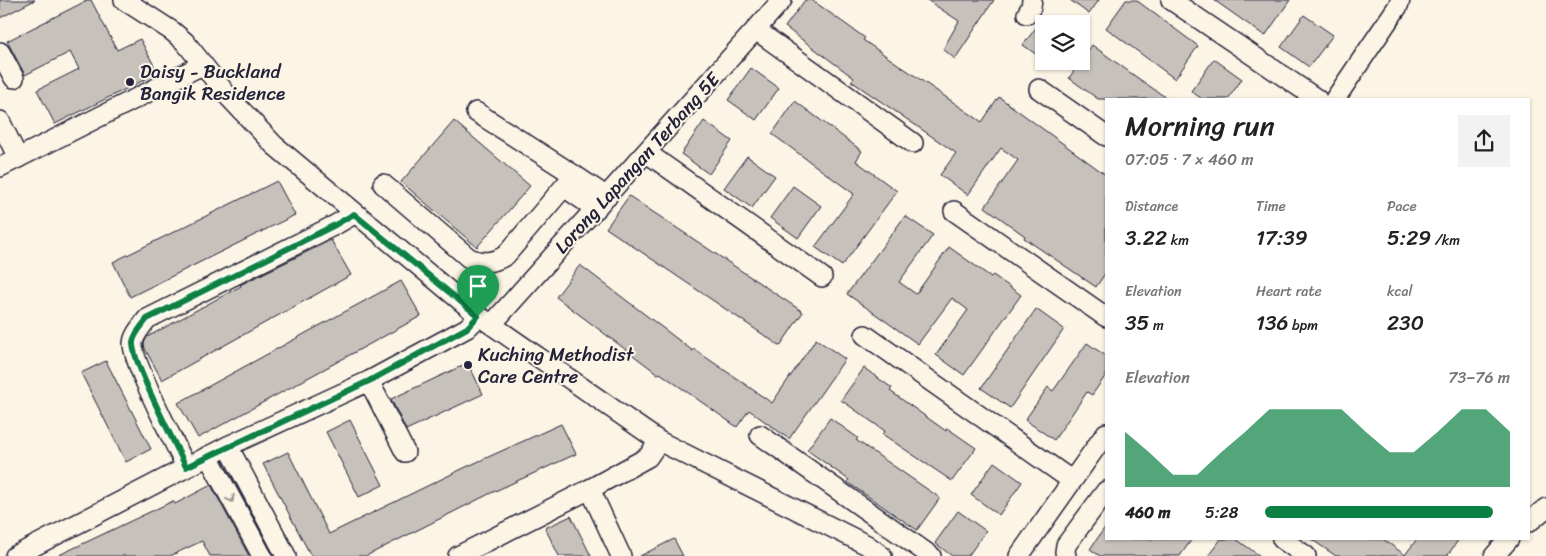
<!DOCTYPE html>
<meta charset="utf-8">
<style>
body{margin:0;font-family:Sriracha,sans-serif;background:#f2f2f2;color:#222;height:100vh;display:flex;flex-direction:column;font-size:19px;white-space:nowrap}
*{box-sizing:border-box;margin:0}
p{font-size:16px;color:#767676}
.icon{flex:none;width:28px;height:28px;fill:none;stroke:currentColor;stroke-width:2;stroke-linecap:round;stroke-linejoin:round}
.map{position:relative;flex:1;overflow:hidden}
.drawer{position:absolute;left:1105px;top:98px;width:425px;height:442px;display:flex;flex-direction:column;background:#fff;border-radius:0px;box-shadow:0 1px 4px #0004}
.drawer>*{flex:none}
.buttons{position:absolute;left:1035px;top:15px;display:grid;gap:10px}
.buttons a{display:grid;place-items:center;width:55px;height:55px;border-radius:0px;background:#fff;box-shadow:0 1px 4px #0004;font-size:25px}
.pin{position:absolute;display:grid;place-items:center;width:42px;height:42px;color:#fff;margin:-51px -21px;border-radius:50% 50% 50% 0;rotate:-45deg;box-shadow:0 0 5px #0007}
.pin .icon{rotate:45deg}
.round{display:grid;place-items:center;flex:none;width:52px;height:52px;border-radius:0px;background:#f2f2f2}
.summary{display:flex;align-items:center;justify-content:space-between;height:85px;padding:0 20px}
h1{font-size:28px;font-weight:600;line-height:38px}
.figures{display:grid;grid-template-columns:repeat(3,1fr);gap:8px;height:85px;padding:5px 20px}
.figures div{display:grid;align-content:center}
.figures b{font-size:21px;font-weight:600}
.figures small{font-size:14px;font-weight:400}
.figures p{font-size:14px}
.chart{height:140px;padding:10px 20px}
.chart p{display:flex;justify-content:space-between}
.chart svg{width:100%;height:90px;margin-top:5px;fill:#0b8043;opacity:.7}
ul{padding:0 20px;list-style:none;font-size:16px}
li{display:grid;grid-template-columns:80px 60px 1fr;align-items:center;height:38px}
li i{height:12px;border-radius:6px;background:#0b8043}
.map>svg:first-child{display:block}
</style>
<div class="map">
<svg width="1546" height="556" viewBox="0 0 1546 556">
<rect width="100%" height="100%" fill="#fcf5e5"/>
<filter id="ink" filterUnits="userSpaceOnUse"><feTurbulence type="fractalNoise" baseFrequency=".02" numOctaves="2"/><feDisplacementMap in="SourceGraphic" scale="10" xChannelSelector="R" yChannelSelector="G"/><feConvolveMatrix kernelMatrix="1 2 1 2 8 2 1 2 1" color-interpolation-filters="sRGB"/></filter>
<g filter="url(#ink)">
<g fill="#c6c1bb" stroke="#22223b">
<polygon points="0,0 35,0 0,18"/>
<polygon points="88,0 91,0 117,50 140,39 158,73 55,124 37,90 79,69 70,52 25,75 7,41"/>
<polygon points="805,0 812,0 865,38 863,40 982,122 999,97 1106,175 1106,272 1096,287 1024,238 1025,236 985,207 1018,160 1001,148 968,195 940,175 956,153 851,81 854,78 785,27"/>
<polygon points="927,0 994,0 955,59 943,49 959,21"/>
<polygon points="1070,0 1099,0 1089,14"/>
<polygon points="1126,0 1136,0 1198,46 1175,79 1106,28"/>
<polygon points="1214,0 1290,0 1265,36"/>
<polygon points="1304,15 1333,35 1309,67 1281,47"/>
<polygon points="1044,17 1044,60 1023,45"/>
<polygon points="1092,45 1135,76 1168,99 1098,99 1069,78"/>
<polygon points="1214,59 1242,79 1228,99 1202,99 1191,91"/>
<polygon points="751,68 779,88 756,120 728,100"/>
<polygon points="795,101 862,151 856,161 897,191 842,266 815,247 854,194 772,134"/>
<polygon points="454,121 530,186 477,247 401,182"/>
<polygon points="704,121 732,141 709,174 681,154"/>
<polygon points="747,156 775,176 752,208 724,188"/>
<polygon points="277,181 295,215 130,297 113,262"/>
<polygon points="793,186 821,206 798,238 770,218"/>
<polygon points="629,196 803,312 780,346 606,228"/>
<polygon points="905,216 933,235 899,282 916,294 949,247 991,277 993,275 1021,295 964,375 936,355 968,310 952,298 918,344 847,294"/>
<polygon points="331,240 351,275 162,380 145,349 144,343 147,337 241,286 240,285"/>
<polygon points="580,265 693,351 694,349 772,403 816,339 845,359 789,439 749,410 737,427 660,373 658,374 556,297"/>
<polygon points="401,281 421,316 198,438 178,403"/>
<polygon points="1036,309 1064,329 1010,408 981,388"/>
<polygon points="1087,343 1106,356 1106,375 1092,395 1087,392 1054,440 1025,420 1048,387 1053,391"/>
<polygon points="106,361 151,449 126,462 81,373"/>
<polygon points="468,363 483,394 406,430 391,399"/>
<polygon points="864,368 892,388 890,391 946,431 947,428 976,448 952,481 882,434 885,431 841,400"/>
<polygon points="830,418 858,438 856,440 940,498 917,530 847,482 849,480 807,450"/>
<polygon points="350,420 383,485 359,497 326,432"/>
<polygon points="561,424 576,454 493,492 366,556 311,556 263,464 288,452 329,534 464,468"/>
<polygon points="994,462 1022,482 999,515 971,495"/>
<polygon points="211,485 249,556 210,556 202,541 170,556 57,556 173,501 175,504"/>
<polygon points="958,511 986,531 968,556 952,556 935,543"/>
<polygon points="571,516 591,556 559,556 545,528"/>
<polygon points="1106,526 1106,539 1192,539 1180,556 1100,556 1090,549"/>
<polygon points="674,539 683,556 640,556"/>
<polygon points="1221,539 1236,539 1260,556 1208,556"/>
<polygon points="1311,539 1383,539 1405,555 1417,539 1459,539 1447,556 1336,556"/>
</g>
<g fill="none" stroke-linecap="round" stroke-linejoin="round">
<defs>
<g id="minor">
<polyline points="124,0 172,31 185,42 227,95 274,145 479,316 659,441 867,545 882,556"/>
<polyline points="1171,0 1317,99"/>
<polyline points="1027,14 1031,7 1032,0"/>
<polyline points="756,30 913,143"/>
<polyline points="0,52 14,78"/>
<polyline points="1039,89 1106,136"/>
<polyline points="1335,99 1398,6 1400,0"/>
<polyline points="0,121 18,158"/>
<polyline points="647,153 822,277"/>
<polyline points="0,167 202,65"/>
<polyline points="574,175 607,197"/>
<path d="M383 184 469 258C483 264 494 263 506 255L574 175 476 112"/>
<polyline points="564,187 596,209"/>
<polyline points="954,211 1106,317"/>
<polyline points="492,324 782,0"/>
<polyline points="865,335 1071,480"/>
<polyline points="369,381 405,452"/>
<polyline points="760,435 931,556"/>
<polyline points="228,446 286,556"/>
<polyline points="208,456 262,556"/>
<path d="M186 467C176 445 131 360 133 343 134 334 142 326 147 319L335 225 354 214"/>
<polyline points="590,489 621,556"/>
<polyline points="1529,522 1546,508"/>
<polyline points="1282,539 1306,556"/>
<polyline points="15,556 228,446 369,381 467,328 479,316"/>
<polyline points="458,556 590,489 648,457 659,441"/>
<polyline points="1019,556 1106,433"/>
<polyline points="1066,556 1065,552 1066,545 1106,491"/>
<polyline points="1494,556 1509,539"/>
</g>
</defs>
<use href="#minor" stroke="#22223b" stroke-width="22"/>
<use href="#minor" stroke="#fcf5e5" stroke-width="19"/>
</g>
<defs><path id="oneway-chevron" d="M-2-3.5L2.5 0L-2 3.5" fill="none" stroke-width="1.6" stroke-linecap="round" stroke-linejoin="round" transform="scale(1.25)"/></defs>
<use stroke="#9a9698" href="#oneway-chevron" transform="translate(231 499) rotate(62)"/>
</g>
<g fill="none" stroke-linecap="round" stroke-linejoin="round" filter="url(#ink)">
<defs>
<path id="route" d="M354 214 478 316 467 328 369 381 186 467C176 445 131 360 133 342 134 334 142 326 147 319L335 225Z"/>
</defs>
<use href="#route" stroke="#fff" stroke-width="10"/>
<use href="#route" stroke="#0b8043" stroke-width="6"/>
</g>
<g fill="#22223b" stroke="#fcf5e5" stroke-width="2">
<circle cx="130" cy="82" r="5"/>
<circle cx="468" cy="365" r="5"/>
</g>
<g text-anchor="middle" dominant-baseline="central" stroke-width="4" stroke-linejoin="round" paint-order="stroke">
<g font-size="19" fill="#22223b" stroke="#fcf5e5" text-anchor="start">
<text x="140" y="71">Daisy - Buckland<tspan x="140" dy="22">Bangik Residence</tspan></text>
<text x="478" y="354">Kuching Methodist<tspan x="478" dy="22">Care Centre</tspan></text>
</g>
<g font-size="19" fill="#22223b" stroke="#fcf5e5">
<text transform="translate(637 163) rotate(-48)">Lorong Lapangan Terbang 5E</text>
</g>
</g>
</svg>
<div class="buttons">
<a><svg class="icon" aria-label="layers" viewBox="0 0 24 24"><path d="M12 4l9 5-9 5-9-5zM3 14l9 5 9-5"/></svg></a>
</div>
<div class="pin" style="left:478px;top:316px;background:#1e9e55"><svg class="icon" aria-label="arrive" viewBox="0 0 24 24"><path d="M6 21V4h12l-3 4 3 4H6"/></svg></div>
<section class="drawer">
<div class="summary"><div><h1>Morning run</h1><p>07:05 · 7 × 460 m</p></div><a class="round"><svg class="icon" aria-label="share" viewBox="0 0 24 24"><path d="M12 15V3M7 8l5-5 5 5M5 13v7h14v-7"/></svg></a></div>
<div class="figures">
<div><p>Distance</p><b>3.22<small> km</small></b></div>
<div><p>Time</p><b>17:39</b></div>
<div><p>Pace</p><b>5:29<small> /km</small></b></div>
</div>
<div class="figures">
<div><p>Elevation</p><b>35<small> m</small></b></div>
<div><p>Heart rate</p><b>136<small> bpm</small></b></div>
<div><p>kcal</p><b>230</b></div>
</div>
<div class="chart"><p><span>Elevation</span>73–76 m</p>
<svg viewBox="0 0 160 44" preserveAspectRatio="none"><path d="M0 44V17L10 27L20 38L30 38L40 27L50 17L60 6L70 6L80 6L90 6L100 17L110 27L120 27L130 17L140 6L150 6L160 17V44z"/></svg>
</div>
<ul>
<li><b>460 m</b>5:28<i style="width:93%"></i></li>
</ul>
</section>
</div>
